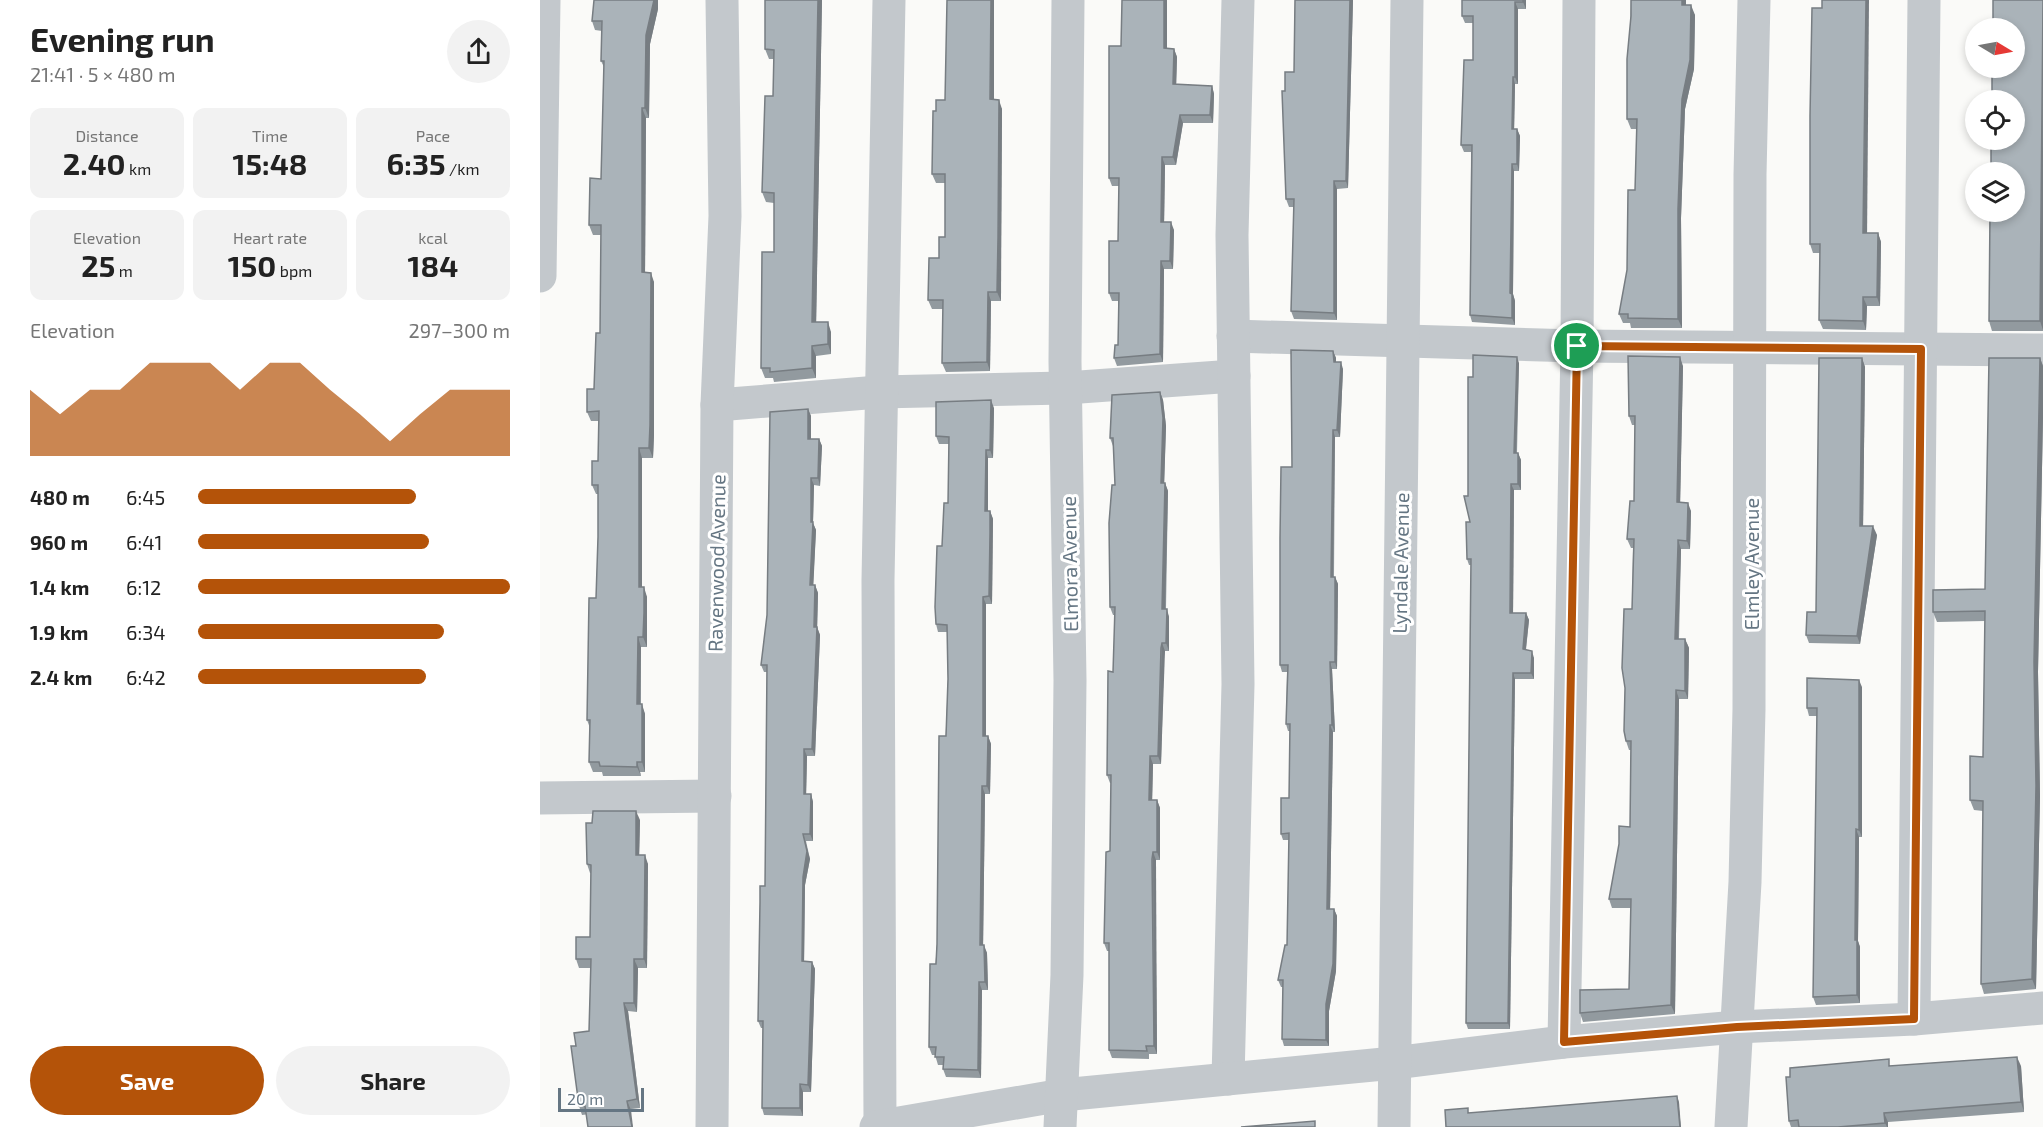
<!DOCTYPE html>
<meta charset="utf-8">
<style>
body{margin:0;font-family:"Exo 2",sans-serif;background:#f2f2f2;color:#222;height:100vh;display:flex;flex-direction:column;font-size:22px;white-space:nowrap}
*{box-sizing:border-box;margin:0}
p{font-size:20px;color:#767676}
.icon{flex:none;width:33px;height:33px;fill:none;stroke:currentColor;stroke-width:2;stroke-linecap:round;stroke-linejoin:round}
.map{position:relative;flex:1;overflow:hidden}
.panel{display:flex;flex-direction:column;background:#fff;width:540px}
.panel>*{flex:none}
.needle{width:39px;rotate:100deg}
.fabs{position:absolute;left:1425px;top:18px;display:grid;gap:12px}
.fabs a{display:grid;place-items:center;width:60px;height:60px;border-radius:50%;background:#fff;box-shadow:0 3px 9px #0003;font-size:30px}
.scale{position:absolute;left:18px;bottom:15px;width:86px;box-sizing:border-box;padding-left:6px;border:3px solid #657683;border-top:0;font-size:16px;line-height:21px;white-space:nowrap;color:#657683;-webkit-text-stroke:4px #fff;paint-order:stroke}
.pin{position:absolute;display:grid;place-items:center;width:51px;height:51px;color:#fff;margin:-26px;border:3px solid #fff;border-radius:50%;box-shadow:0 2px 6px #0007}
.round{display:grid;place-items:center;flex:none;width:63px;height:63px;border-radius:32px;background:#f2f2f2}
.head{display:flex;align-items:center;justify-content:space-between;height:102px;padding:0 30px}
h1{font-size:33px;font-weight:700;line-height:45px}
.figures{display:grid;grid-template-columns:repeat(3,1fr);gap:9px;height:102px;padding:6px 30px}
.figures div{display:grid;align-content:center;border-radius:12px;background:#f2f2f2;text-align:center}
.figures b{font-size:30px;font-weight:700}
.figures small{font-size:16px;font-weight:400}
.figures p{font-size:16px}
.chart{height:168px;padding:12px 30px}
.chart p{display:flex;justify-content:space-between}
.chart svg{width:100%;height:108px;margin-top:6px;fill:#b45309;opacity:.7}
.action{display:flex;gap:12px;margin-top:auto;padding:12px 30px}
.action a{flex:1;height:69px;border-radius:36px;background:#b45309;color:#fff;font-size:24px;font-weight:700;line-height:69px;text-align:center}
.action a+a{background:#f2f2f2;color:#222}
ul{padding:0 30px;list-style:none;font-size:20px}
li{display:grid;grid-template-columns:96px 72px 1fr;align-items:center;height:45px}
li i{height:15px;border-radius:8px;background:#b45309}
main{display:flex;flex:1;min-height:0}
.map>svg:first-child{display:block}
</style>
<main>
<section class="panel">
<div class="head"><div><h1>Evening run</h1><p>21:41 · 5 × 480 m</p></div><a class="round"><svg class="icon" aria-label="share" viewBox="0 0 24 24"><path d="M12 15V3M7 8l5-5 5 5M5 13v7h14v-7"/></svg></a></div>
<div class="figures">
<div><p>Distance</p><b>2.40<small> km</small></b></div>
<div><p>Time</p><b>15:48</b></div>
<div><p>Pace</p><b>6:35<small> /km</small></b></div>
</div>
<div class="figures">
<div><p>Elevation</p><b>25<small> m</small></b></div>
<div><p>Heart rate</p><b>150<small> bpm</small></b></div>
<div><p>kcal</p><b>184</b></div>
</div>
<div class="chart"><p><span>Elevation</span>297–300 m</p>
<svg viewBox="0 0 160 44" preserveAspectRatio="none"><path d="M0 44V17L10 27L20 17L30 17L40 6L50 6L60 6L70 17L80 6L90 6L100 17L110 27L120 38L130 27L140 17L150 17L160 17V44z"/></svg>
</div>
<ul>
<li><b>480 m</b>6:45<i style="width:70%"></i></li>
<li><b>960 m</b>6:41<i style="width:74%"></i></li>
<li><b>1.4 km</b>6:12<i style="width:100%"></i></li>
<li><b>1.9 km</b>6:34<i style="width:79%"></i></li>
<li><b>2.4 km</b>6:42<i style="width:73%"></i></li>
</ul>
<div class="action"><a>Save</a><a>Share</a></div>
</section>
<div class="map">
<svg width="1503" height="1127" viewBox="0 0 1503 1127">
<rect width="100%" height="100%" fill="#fafaf8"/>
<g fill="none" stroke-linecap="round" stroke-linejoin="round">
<g stroke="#c3c8cc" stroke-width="33">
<polyline points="0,276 4,0"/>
<polyline points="693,336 1037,346 1503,350"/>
<polyline points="177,405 339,392 526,388 694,376"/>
<polyline points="0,798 175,796"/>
<polyline points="1374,1019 1384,0"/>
<polyline points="1024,1042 1037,346 1039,0"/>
<polyline points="688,1079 698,684 692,235 698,0"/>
<polyline points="340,1126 338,580 349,0"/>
<polyline points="172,1127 177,405 185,216 182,0"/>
<polyline points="336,1127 522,1095 854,1063 1024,1042 1197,1027 1374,1019 1503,1008"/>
<polyline points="520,1127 527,975 530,680 525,361 528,0"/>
<polyline points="854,1127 867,0"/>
<polyline points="1191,1127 1205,882 1209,709 1210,175 1214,0"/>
</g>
</g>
<g fill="#929a9f">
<polygon points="282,0 276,322 291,332 291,354 276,356 276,378 234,382 233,378 225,378 221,368 234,252 234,203 226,202 222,192 233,96 234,59 229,59 225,49"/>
<polygon points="755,0 813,0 808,188 797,189 797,320 754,319 751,311 754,207 749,207 746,199 745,91 754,72"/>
<polygon points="922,0 986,0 986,9 978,9 978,84 975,84 974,129 977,129 980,136 979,171 974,171 973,294 975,301 975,325 932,322 930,315 931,152 924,152 921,145 933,60 933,23 925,23 922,16"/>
<polygon points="1091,0 1146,0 1146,5 1155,15 1154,69 1145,109 1141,218 1142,328 1091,328 1090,323 1083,323 1079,314 1087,270 1095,190 1097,129 1091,129 1087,119"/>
<polygon points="1503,0 1503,331 1452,331 1449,321"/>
<polygon points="118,9 110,44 109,118 106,118 105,273 114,282 114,435 113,458 102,458 102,587 107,597 107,647 101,647 101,704 105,714 105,772 100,772 101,776 63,776 62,772 53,772 49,762 50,728 47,720 56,598 58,537 58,494 56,494 52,485 58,461 59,421 51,421 47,412 54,389 60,333 61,235 53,235 49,225 61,179 64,67 61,61 62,31 55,30 52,21"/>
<polygon points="627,48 634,49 637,57 636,85 672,86 674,94 673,123 643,123 636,165 625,165 624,222 634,230 633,269 624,269 623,362 577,366 574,358 578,345 578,301 572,301 569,293 578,241 579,186 572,186 569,178"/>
<polygon points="454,99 462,109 461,247 461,301 451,301 450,371 406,372 402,363 403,309 392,309 388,300 405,237 405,183 396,183 392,174"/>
<polygon points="1327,233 1338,233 1341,242 1340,306 1327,306 1326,330 1283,329 1279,320 1280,253 1273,253 1270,244"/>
<polygon points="793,351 796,358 796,362 803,369 800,437 795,437 794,577 795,577 798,584 797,669 792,669 795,732 793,732 790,909 794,909 797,916 796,971 789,1011 789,1046 744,1046 742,1039 743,987 741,987 738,980 747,945 749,840 743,840 741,834 749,798 750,731 748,731 746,724 747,672 742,672 740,665 752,467"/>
<polygon points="1322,358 1325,367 1323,526 1337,535 1320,644 1269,643 1266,635 1276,612"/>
<polygon points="1500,358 1503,366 1503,417 1498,672 1500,796 1496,989 1444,994 1441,984 1443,811 1434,810 1430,800 1443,757 1445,621 1397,622 1393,612 1445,589"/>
<polygon points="979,363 977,453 978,453 981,460 981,490 974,490 973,613 986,613 989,620 986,650 994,658 994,679 975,679 970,1029 928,1029 926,1023 931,565 929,565 927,559 930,522 928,496 933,377"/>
<polygon points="1143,366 1140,502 1151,511 1150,549 1141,549 1141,554 1139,639 1145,639 1149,648 1148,699 1139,699 1135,1014 1043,1022 1040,1013 1089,989 1091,908 1072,908 1069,899 1090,827 1091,750 1089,750 1086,741 1092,609 1093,548 1091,548 1087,539 1094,501 1095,425 1092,425 1089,416"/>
<polygon points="620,392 623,400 626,426 624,483 625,483 628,491 626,609 629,617 629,651 625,651 624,656 621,764 613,764 612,800 617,800 620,808 620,860 616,860 615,868 617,1054 609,1054 609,1059 572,1058 569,1050 569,951 567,951 564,943 570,851 571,783 570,783 567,775 573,672 575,615 573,615 570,607 575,485 574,446 573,446 570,438"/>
<polygon points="454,408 453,458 448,458 448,511 450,511 453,519 452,604 446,604 446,736 448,736 451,744 450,794 445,794 443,945 447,953 448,990 442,990 441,1078 406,1077 403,1069 403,1065 398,1065 395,1055 392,1055 389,1047 397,944 408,679 407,632 398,632 396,624 402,546 408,503 409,444 399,444 396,436"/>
<polygon points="268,409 271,416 271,439 279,439 282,446 280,486 274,485 273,523 276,530 273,585 275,585 278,593 277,627 280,635 275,756 267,756 266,794 271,794 273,802 273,841 266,841 270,859 265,885 264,961 272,962 275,969 271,1092 263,1092 263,1116 224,1115 222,1108 223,1028 221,1028 218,1021 225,886 227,672 224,672 221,665"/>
<polygon points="1322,687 1322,837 1319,837 1318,941 1320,947 1320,1003 1276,1005 1273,997 1277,716 1269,716 1267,708"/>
<polygon points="100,820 99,855 108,864 107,968 98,968 97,1012 88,1011 100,1108 42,1115 39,1106 36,1046 49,1031 51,968 39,968 36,959 50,937 51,873 50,873 47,864"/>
<polygon points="1352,1066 1481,1066 1484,1112 1348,1122 1348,1127 1251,1127 1249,1121"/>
</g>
<g fill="#777d82">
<polygon points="114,0 118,0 118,9 110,44 109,118 105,108 106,35"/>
<polygon points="278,0 282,0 276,332 272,322"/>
<polygon points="451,0 454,0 454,108 450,99"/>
<polygon points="624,0 627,0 627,56 624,48"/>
<polygon points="810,0 813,0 808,188 806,181"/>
<polygon points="983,0 986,0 986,9 983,2"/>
<polygon points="1142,0 1146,0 1146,15 1142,5"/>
<polygon points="1326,0 1329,0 1327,242 1323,233"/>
<polygon points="975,2 978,9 978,84 975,77"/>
<polygon points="1151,5 1155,15 1154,69 1145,109 1141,218 1142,328 1138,319 1138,209 1142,99"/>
<polygon points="634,49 637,57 636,92 633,84"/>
<polygon points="1503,71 1503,330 1500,321"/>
<polygon points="973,77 975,84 974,136 972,129"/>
<polygon points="672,86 674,94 673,123 670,115"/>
<polygon points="459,100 462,109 461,301 457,292"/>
<polygon points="102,108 106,118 105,282 102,272"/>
<polygon points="640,115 643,123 636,165 633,157"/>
<polygon points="977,129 980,136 979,171 977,164"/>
<polygon points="622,157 625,165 624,230 621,222"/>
<polygon points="972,164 974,171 973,294 975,301 975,325 972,318 970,293"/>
<polygon points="794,181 797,189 797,320 794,313"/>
<polygon points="631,222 634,230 633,269 630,261"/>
<polygon points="1338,233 1341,242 1340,306 1337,297"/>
<polygon points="621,261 624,269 623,362 620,354"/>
<polygon points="111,273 114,282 114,435 113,458 109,448"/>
<polygon points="448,292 451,301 450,371 447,362"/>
<polygon points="1323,297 1327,306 1326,330 1323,321"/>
<polygon points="288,322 291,332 291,354 288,344"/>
<polygon points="272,346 276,356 276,378 272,368"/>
<polygon points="793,351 796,358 796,369 794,362"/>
<polygon points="977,357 979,363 976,460 974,453"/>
<polygon points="1140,357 1143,366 1140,511 1137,502"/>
<polygon points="1322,358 1325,367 1323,534 1320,526"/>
<polygon points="1500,358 1503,366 1503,417 1498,672 1500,796 1496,989 1492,979 1494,662"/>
<polygon points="801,362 803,369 800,437 797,430"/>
<polygon points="620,392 623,400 626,426 624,491 621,483"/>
<polygon points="451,400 454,408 453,458 450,450"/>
<polygon points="268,409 271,416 271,446 268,439"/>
<polygon points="793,430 795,437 793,584 791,577"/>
<polygon points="279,439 282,446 280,486 278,478"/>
<polygon points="99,448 102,458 102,597 99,587"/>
<polygon points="446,450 448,458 448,519 445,511"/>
<polygon points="978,453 981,460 981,490 978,484"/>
<polygon points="271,478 274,485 273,523 276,530 273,593 270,585"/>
<polygon points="625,483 628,491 625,617 622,609"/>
<polygon points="971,484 974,490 973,620 970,613"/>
<polygon points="1148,503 1151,511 1150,549 1147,541"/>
<polygon points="450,511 453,519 452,604 449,596"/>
<polygon points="1333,526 1337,535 1320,644 1317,636"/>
<polygon points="1138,540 1141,549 1138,647 1135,639"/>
<polygon points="795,577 798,584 797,669 795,662"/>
<polygon points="275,585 278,593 277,635 274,627"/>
<polygon points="104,587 107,597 107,647 103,637"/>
<polygon points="443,597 446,604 446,744 443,736"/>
<polygon points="627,609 629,617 629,651 626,643"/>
<polygon points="986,613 989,620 985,656 983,649"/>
<polygon points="277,627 280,635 275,756 272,749"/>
<polygon points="98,637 101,647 100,713 97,704"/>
<polygon points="1145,639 1149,648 1148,699 1145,691"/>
<polygon points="622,643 625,651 621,764 618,756"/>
<polygon points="992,651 994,658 994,679 991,673"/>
<polygon points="790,662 792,669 795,732 792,725"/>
<polygon points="973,673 975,679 970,1029 968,1023"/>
<polygon points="1319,680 1322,687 1322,837 1319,830"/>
<polygon points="1136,690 1139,699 1135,1014 1131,1005"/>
<polygon points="102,704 105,714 105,772 102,762"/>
<polygon points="790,725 793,732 790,915 787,909"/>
<polygon points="448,736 451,744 450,794 447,786"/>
<polygon points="264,749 267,756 266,801 264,794"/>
<polygon points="610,756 613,764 612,808 609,800"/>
<polygon points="97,762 100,772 101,776 97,767"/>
<polygon points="442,786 445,794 443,953 440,945"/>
<polygon points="271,794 273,802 273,841 270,834"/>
<polygon points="617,800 620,808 620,860 617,852"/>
<polygon points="96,811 100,820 99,864 96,855"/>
<polygon points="1316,829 1319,837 1318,941 1320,947 1320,1003 1317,995 1315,940"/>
<polygon points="263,834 270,859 265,885 264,968 262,961"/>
<polygon points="613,852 616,860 617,1054 614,1046"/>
<polygon points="105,855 108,864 107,968 104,959"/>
<polygon points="794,909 797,916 796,971 789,1011 789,1046 786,1040 786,1004"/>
<polygon points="444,945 447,953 448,990 445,982"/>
<polygon points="94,959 98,968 97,1012 94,1003"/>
<polygon points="272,962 275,969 271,1092 268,1085"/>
<polygon points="439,982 442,990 441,1078 438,1070"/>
<polygon points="84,1003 88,1011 100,1108 97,1099"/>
<polygon points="1477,1057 1481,1066 1484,1112 1481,1102"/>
<polygon points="260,1084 263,1092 263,1116 260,1108"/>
<polygon points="1137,1096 1139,1102 1141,1127 1140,1127"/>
<polygon points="87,1101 91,1110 93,1127 92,1127"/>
<polygon points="1344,1113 1348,1122 1348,1127 1347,1127 1345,1123"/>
</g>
<g fill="#aab3b9" stroke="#777d82" stroke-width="1.5">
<polygon points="54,0 114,0 106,35 105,108 102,108 102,272 111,273 110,425 109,448 99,448 99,587 104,587 104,613 103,637 98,637 97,704 102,704 102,762 97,762 97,767 60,766 59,762 49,762 50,720 47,720 49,598 56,598 58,537 58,485 52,485 52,461 58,461 59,411 47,412 47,389 54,389 56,333 60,333 61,225 49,225 50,178 61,179 64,61 61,61 62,21 52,21"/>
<polygon points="225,0 278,0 272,322 288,322 288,344 272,346 272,368 230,372 230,368 221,368 222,252 234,252 234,193 222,192 225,96 233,96 234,50 225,49"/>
<polygon points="407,0 451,0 450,99 459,100 458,238 457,292 448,292 447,362 402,363 403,300 388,300 389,258 399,258 399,237 405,237 405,174 392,174 393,111 396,111 396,100 405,100"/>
<polygon points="582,0 624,0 624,48 634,49 633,84 672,86 670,115 640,115 633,157 622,157 621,222 631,222 630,261 621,261 620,354 574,358 575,345 578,345 579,293 569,293 569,241 578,241 579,178 569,178 569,46 581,46"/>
<polygon points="755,0 810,0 806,181 794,181 794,313 751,311 754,199 746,199 742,91 745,91 745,72 754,72"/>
<polygon points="922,0 983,0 983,2 975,2 975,77 973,77 972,129 977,129 977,164 972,164 970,293 972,294 972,318 930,315 932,145 921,145 924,60 933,60 933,16 922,16"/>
<polygon points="1091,0 1142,0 1142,5 1151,5 1150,60 1142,99 1138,209 1138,319 1088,318 1088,314 1079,314 1087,270 1088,190 1095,190 1097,119 1087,119 1087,59 1091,16"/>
<polygon points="1282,0 1326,0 1323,233 1338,233 1337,297 1323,297 1323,321 1279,320 1280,244 1270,244 1270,116 1272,8 1282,8"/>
<polygon points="1453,0 1503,0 1500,321 1449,321 1450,212 1474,212 1474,172 1451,172 1451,140 1474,140 1474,100 1452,100 1452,68 1474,68 1474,28 1453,28"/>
<polygon points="751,350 793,351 794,362 801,362 797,430 793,430 791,577 795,577 795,662 790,662 792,725 790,725 787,909 794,909 793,964 786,1004 786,1040 742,1039 743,980 738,980 745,945 747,945 749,833 741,834 741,798 749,798 750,724 746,724 748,665 740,665 740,538 741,467 752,467"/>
<polygon points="933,355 977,357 974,453 978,453 978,484 971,484 970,613 986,613 983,649 992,651 991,673 973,673 968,1023 926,1023 931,559 927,559 926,522 930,522 924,496 928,496 928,377 933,377"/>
<polygon points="1088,356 1140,357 1137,502 1148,503 1147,541 1138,540 1138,545 1135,639 1145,639 1145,691 1136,690 1131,1005 1040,1013 1040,990 1089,989 1091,899 1069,899 1079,844 1079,826 1090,827 1091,741 1086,741 1084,731 1085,688 1082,668 1084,609 1092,609 1094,539 1087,539 1090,501 1094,501 1095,416 1089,416"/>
<polygon points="1279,358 1322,358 1320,526 1333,526 1317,636 1266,635 1267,612 1276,612"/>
<polygon points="1449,358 1500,358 1494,662 1496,786 1492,979 1441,984 1443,801 1430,800 1430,756 1443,757 1445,611 1393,612 1393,590 1445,589"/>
<polygon points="620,392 623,418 621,483 625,483 622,609 627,609 626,643 622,643 621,648 618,756 610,756 609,800 617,800 617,852 613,852 612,859 614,1046 606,1046 607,1051 569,1050 569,943 564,943 566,852 570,851 571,775 567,775 568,671 573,672 575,607 570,607 569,523 572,485 575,485 573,438 570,438 572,395"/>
<polygon points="451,400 450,450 446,450 445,511 450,511 450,533 449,596 443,597 443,736 448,736 447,786 442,786 440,945 444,945 445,982 439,982 438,1070 403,1069 404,1057 395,1057 396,1047 389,1047 390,964 396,964 397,944 399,736 406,736 408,679 407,625 396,624 395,607 397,546 402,546 404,503 408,503 409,437 396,436 396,402"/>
<polygon points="268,409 268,439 279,439 278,478 271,478 271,522 273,522 270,585 275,585 274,627 277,627 272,749 264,749 264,794 271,794 270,834 263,834 267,851 263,877 262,961 272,962 268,1085 260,1084 260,1108 222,1108 223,1021 218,1021 220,902 220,886 225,886 227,665 221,665 227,615 230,412"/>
<polygon points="1267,678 1319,680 1319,830 1316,829 1315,940 1317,940 1317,995 1273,997 1277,708 1267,708"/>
<polygon points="53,811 96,811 96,855 105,855 104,959 94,959 94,1003 84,1003 97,1099 87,1101 92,1127 48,1127 45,1106 39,1106 31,1046 36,1046 34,1033 49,1031 51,959 36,959 36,937 50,937 51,865 47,864 46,823 52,823"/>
<polygon points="1477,1057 1481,1102 1344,1113 1345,1123 1298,1127 1259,1127 1258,1120 1249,1121 1246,1077 1250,1077 1250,1068 1349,1059 1349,1066"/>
<polygon points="1137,1096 1140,1127 906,1127 905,1110 928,1108 928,1113"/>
<polygon points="775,1121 775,1127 701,1127"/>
</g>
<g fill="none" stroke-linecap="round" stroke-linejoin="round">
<defs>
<polygon id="route" points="1037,346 1381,349 1374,1019 1197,1027 1024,1042"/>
</defs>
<use href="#route" stroke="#fff" stroke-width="12"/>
<use href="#route" stroke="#b45309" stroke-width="8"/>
</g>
<g text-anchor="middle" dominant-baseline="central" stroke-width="6" stroke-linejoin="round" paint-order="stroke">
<g font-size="20" fill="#657683" stroke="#fff">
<text transform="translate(176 563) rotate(-89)">Ravenwood Avenue</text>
<text transform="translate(860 563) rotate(-89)">Lyndale Avenue</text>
<text transform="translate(529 564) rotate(-91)">Elmora Avenue</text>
<text transform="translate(1211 564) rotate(-90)">Elmley Avenue</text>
</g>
</g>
</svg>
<div class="fabs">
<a><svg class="needle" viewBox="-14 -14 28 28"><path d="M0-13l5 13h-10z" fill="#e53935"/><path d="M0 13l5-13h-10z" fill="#767676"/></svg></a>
<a><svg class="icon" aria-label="locate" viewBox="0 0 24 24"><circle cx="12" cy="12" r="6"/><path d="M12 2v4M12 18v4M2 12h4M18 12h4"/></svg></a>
<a><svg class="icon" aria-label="layers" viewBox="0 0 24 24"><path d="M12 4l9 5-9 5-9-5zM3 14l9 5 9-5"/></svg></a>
</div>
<div class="scale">20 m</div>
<div class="pin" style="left:1037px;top:346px;background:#1e9e55"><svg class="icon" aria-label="arrive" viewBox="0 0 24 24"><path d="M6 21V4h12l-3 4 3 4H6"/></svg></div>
</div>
</main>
